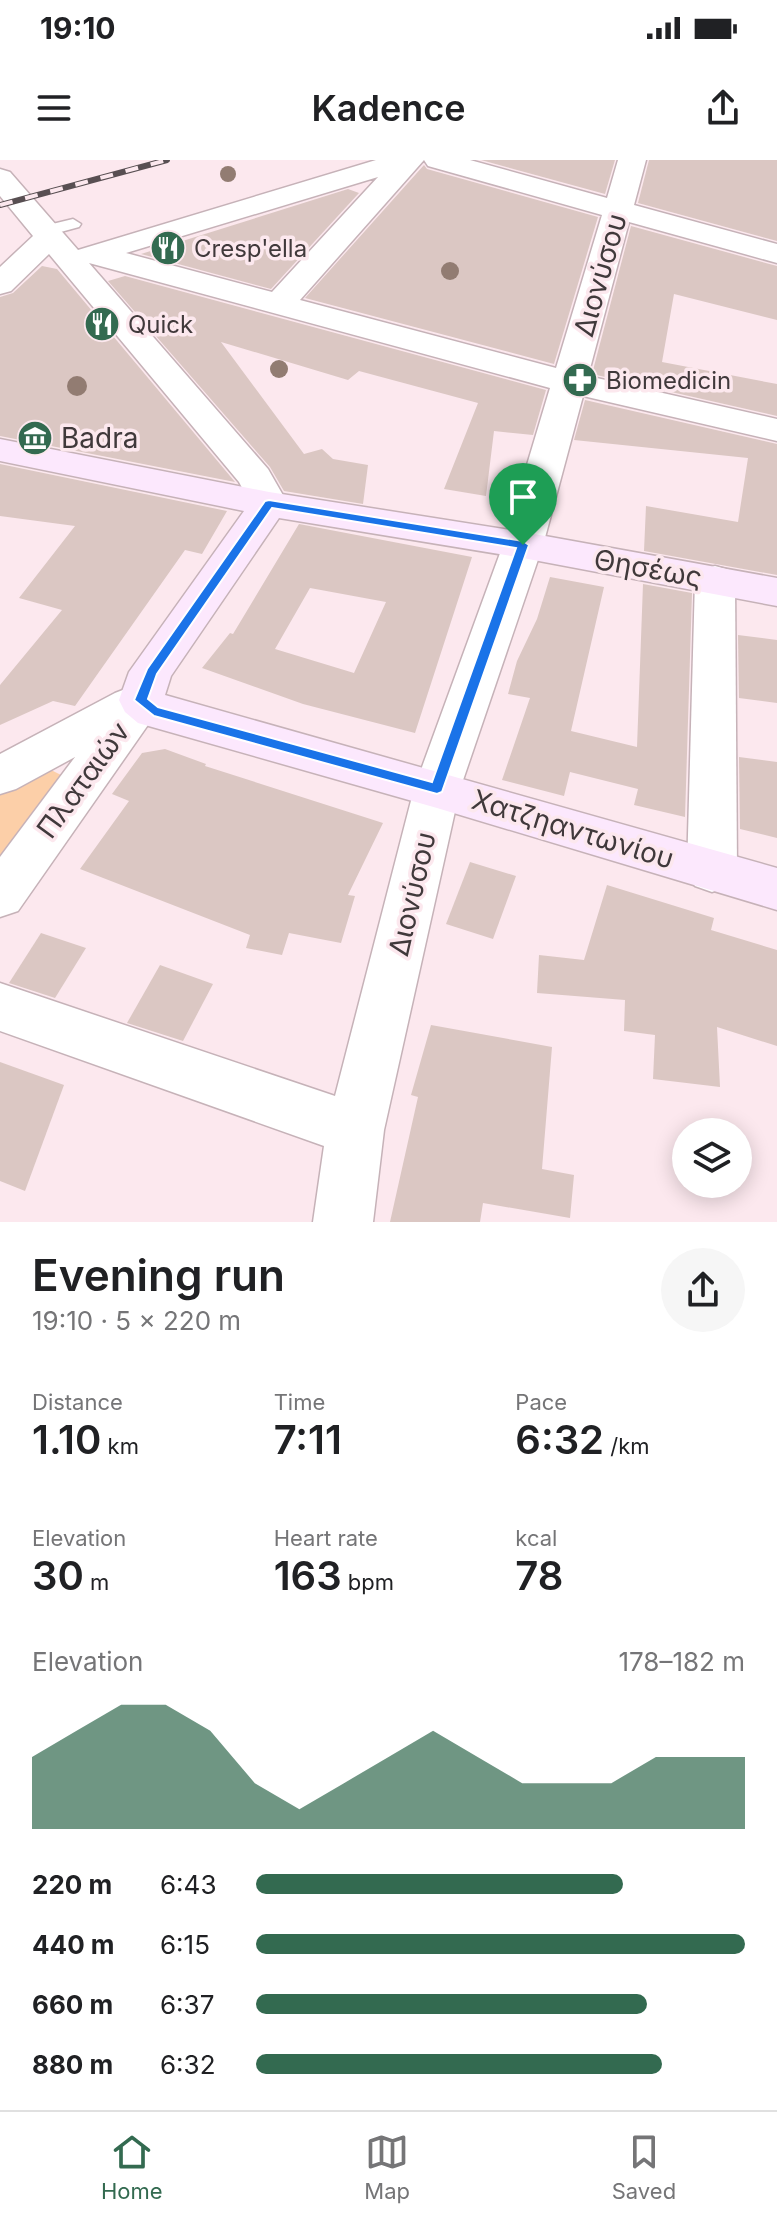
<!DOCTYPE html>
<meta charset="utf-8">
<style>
body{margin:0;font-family:Inter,sans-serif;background:#f6f6f6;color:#202124;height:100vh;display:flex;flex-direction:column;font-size:30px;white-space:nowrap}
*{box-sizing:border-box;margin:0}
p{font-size:26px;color:#757577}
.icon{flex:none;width:44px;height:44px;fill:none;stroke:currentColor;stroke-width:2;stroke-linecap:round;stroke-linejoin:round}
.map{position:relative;height:1062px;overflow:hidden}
.side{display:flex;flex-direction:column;background:#fff;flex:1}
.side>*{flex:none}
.fabs{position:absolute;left:672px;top:958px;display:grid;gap:16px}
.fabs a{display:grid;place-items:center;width:80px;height:80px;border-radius:50%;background:#fff;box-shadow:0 4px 20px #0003;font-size:40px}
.pin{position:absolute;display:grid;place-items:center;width:68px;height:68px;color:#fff;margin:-82px -34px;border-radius:50% 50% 50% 0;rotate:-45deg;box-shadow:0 0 8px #0007}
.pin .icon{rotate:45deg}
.round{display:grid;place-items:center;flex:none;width:84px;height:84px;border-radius:42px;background:#f6f6f6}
.headline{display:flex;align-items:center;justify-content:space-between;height:136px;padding:0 32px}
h1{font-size:44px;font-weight:600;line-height:60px}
.figures{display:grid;grid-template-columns:repeat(3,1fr);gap:12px;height:136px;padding:8px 32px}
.figures div{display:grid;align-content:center}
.figures b{font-size:40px;font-weight:600}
.figures small{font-size:22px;font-weight:400}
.figures p{font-size:22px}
.chart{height:224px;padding:16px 32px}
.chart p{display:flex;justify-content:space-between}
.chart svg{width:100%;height:144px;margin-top:8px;fill:#336a50;opacity:.7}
ul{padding:0 32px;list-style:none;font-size:26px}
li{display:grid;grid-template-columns:128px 96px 1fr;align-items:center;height:60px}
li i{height:20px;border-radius:10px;background:#336a50}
.status{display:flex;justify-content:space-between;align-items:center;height:56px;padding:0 40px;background:#fff;direction:ltr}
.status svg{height:22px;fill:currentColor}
header{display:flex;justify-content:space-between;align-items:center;height:104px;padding:0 32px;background:#fff;font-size:36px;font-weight:600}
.tab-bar{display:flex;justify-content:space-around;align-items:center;height:112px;border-top:2px solid #e0e0e0;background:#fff;font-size:22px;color:#757577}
.tab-bar a{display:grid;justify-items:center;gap:4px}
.tab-bar .selected{color:#336a50}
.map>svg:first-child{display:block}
</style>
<div class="status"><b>19:10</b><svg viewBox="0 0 49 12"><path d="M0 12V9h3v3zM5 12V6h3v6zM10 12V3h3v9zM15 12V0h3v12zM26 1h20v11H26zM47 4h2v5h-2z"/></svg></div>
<header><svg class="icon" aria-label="menu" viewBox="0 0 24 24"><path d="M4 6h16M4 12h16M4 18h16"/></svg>Kadence<svg class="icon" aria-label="share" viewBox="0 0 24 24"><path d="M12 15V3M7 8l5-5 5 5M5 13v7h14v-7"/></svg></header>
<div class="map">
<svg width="777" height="1062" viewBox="0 0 777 1062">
<rect width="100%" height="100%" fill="#fce8ee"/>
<polygon fill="#fccfa8" points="39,604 63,616 0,701 0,627"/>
<g fill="#dbc7c3" fill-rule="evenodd">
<polygon points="481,0 615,0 605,34"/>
<polygon points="649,0 777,0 777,81 638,43"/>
<polygon points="424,5 427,9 598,57 554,204 305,138"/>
<polygon points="348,29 359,33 271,129 141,94"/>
<polygon points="631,66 777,106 777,160 674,134 662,202 777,224 777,256 592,214"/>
<polygon points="42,106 57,109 235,322 0,276 0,137 13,133"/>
<polygon points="125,116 546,230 533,275 494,271 486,336 444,329 478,243 359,211 348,220 221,182 304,294 322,289 333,299 368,305 363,344 284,331 270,307 108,121"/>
<polygon points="585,240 777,284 777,415 644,391 646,346 738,362 748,298 574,280"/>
<polygon points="0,304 227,351 202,394 185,390 75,546 53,541 0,565 0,525 62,450 19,438 75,366 0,356"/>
<path d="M299 364 472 397 415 573 303 544 202 508 230 473 233 474ZM310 428 386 442 354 513 275 489Z"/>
<polygon points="550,417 604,427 571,571 637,587 643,424 692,433 685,657 634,645 638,629 570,612 564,636 502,620 530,538 508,534 517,501 537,459"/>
<polygon points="738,475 777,480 777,543 739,538"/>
<polygon points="165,589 206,604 205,606 383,663 348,735 355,736 341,783 289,773 282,795 246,788 250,775 80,709 129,641 112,634 142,593"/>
<polygon points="739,597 777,602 777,678 740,669"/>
<polygon points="470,702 516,716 493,779 446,764"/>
<polygon points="607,725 714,758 711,770 777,790 777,886 717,867 720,927 653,919 655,875 624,871 625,840 537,833 539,795 584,800"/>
<polygon points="41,773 86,788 55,838 9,823"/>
<polygon points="160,805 213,824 183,881 127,863"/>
<polygon points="431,865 552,887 542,1009 574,1015 570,1058 483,1043 480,1062 390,1062 418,937 411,935"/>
<polygon points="0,902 64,925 25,1031 0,1021"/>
</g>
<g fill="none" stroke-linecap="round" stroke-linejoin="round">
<defs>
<polygon id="lane" points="73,59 81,64 79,67 46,76 38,71 40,67"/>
<g id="street">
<path d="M376 0H470L607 38 618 0H646L634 45 777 84V103L629 62 588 216 777 259V281L583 236 543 385 460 629 384 970 373 1062H313L324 986 0 871V823L335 936 414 629 503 385 550 228 89 103 268 309 288 344 283 353 269 356 255 353 239 322 49 94 11 131 0 134V107L33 76 0 36V9L10 12 78 90ZM424 0 428 6 602 55 556 208 300 140ZM378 17 272 132 126 93Z"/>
<polygon points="715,406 729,410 735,420 737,711 729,726 712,732 695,726 687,711 695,420 701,410"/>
<polygon points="141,523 157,528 163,540 157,552 18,751 0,757 0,697 75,597 16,629 0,634 0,594 115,533"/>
</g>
<polygon id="secondary" points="0,279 269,332 523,372 777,418 777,446 523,398 279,358 171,516 165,535 777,708 777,750 437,648 138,563 125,552 119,540 129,512 244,351 0,301"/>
</defs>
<use href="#lane" stroke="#c6b2b8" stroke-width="3"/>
<use href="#street" stroke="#c6b2b8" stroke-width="3"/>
<use href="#secondary" stroke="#c6b2b8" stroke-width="3"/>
<use href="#lane" fill="#fff" fill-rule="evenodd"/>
<use href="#street" fill="#fff" fill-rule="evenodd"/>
<use href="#secondary" fill="#fce8fd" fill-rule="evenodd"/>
<defs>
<polyline id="rail" points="0,45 167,0"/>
</defs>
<use href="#rail" stroke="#584f52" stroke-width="6"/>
<use href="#rail" stroke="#fce8ee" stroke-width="4" stroke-dasharray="13" stroke-linecap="butt"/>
</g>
<g fill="#927c72">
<circle cx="228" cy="14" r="8"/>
<circle cx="450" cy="111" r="9"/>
<circle cx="279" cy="209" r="9"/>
<circle cx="77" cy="226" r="10"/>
</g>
<path fill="#1a73e8" stroke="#fff" stroke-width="2" fill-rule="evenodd" d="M269 340 523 381 529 385 442 632 437 634 154 556 134 540 147 509 265 341ZM272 348 516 388 432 622 158 547 148 539 157 514Z"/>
<defs>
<symbol id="restaurant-disc" viewBox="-11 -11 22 22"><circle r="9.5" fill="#336a50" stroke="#fce8ee"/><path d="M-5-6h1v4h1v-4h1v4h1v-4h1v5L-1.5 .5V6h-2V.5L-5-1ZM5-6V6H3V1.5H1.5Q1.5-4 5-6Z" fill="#fff"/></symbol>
<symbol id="pharmacy-disc" viewBox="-11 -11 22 22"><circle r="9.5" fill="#336a50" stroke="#fce8ee"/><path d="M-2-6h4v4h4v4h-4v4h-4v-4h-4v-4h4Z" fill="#fff"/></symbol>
<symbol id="museum-disc" viewBox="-11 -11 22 22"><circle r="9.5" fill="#336a50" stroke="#fce8ee"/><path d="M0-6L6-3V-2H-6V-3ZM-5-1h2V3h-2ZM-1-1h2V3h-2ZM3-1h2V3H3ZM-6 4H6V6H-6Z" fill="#fff"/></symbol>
</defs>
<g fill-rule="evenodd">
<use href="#restaurant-disc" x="148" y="68" width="40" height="40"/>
<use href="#restaurant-disc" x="82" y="144" width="40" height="40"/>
<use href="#pharmacy-disc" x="560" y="200" width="40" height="40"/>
<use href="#museum-disc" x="15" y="258" width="40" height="40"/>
</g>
<g text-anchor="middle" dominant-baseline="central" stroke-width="7" stroke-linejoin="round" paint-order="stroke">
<g font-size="24" fill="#40393b" stroke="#fce8ee" text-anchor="start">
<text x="194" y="88">Cresp'ella</text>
<text x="128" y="164">Quick</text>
<text x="606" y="220">Biomedicin</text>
</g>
<g font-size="28" fill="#40393b" stroke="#fce8ee">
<text transform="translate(600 115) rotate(-74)">Διονύσου</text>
<text transform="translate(648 408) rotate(10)">Θησέως</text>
<text transform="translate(83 620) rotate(-54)">Πλαταιών</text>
<text transform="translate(573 669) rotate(17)">Χατζηαντωνίου</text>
<text transform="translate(412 734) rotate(-77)">Διονύσου</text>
</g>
<g font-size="28" fill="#40393b" stroke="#fce8ee" text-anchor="start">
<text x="61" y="278">Badra</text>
</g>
</g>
</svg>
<div class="fabs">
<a><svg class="icon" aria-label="layers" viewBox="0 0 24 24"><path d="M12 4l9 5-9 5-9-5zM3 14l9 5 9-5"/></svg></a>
</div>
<div class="pin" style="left:523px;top:385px;background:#1e9e55"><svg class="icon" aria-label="arrive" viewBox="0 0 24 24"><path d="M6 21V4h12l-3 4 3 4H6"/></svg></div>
</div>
<section class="side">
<div class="headline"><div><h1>Evening run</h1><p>19:10 · 5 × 220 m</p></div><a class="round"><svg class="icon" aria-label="share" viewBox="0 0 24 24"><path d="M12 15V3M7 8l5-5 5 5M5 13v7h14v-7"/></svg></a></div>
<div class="figures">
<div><p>Distance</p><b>1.10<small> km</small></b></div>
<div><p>Time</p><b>7:11</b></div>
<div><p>Pace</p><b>6:32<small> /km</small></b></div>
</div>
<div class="figures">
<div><p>Elevation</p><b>30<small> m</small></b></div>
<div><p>Heart rate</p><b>163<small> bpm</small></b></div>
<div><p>kcal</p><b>78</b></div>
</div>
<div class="chart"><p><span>Elevation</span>178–182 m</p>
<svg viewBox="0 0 160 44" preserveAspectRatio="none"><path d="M0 44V22L10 14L20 6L30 6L40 14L50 30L60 38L70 30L80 22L90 14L100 22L110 30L120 30L130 30L140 22L150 22L160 22V44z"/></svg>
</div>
<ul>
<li><b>220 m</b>6:43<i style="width:75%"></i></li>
<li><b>440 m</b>6:15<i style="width:100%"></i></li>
<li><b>660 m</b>6:37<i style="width:80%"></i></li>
<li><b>880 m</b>6:32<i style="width:83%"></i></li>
</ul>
</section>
<nav class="tab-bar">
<a class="selected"><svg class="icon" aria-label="home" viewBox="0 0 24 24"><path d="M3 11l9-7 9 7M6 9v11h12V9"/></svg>Home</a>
<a><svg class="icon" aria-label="map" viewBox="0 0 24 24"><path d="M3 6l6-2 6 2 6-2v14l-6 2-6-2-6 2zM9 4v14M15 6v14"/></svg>Map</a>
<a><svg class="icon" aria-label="saved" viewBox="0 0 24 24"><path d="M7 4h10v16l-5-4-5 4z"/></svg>Saved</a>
</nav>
